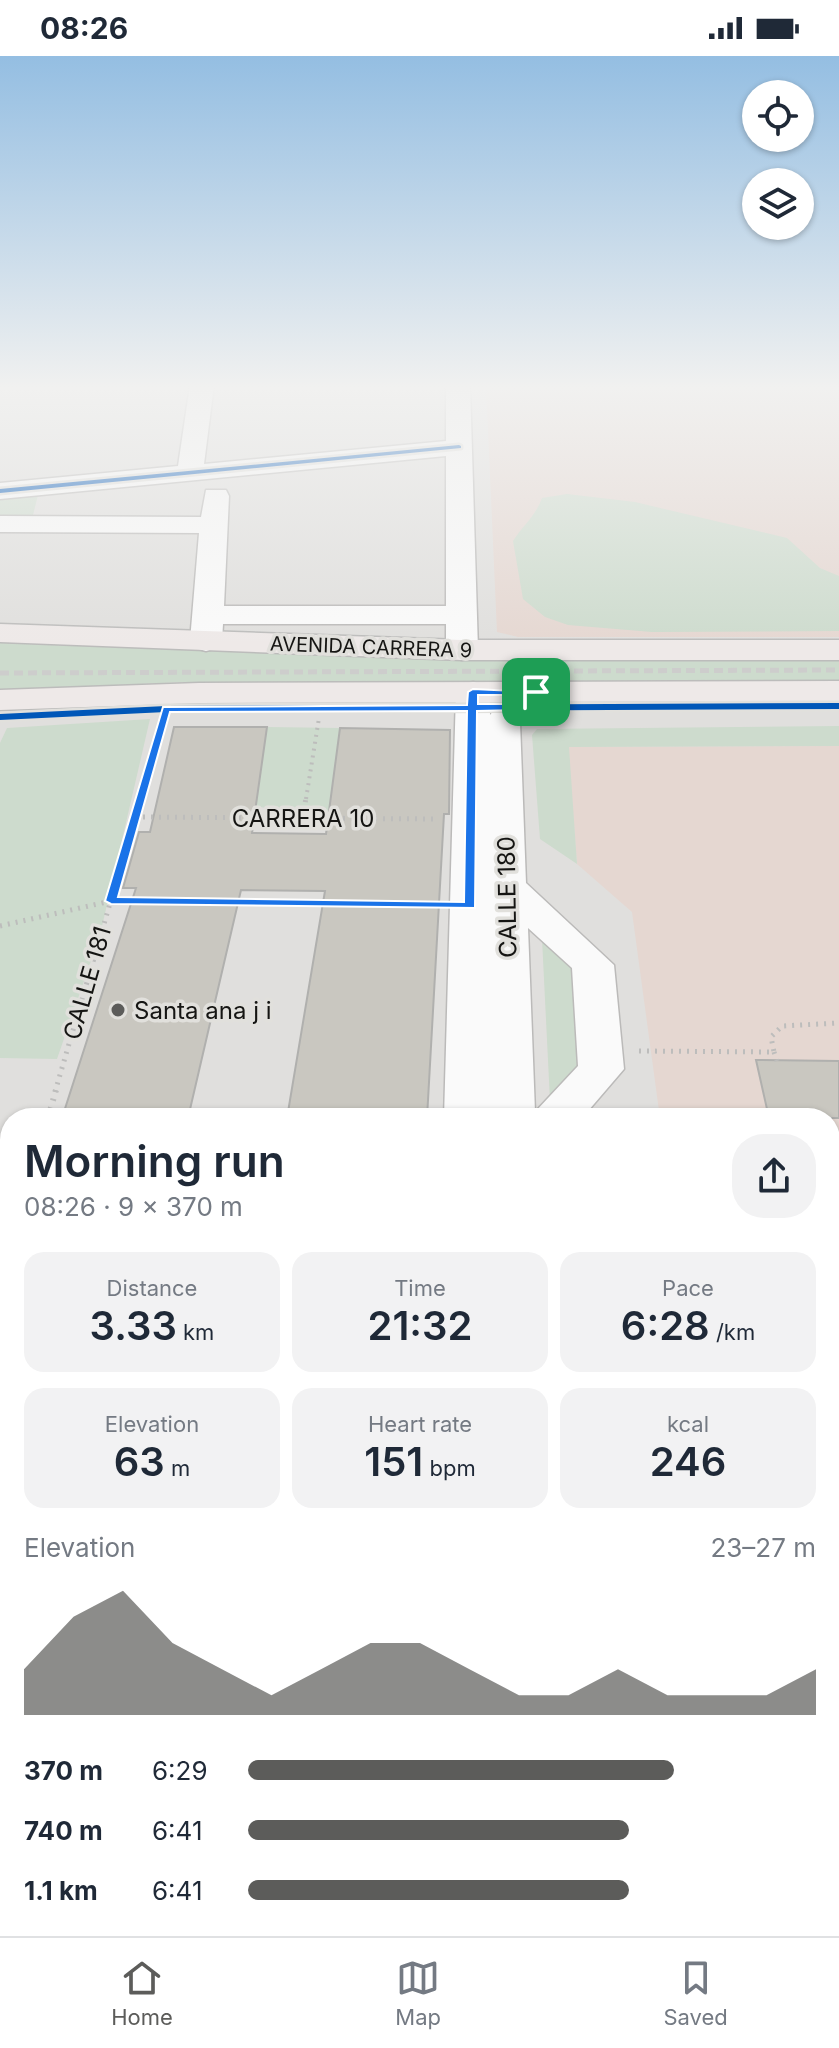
<!DOCTYPE html>
<meta charset="utf-8">
<style>
body{margin:0;font-family:Inter,sans-serif;background:#f2f2f3;color:#1f2937;height:100vh;display:flex;flex-direction:column;font-size:30px;white-space:nowrap}
*{box-sizing:border-box;margin:0}
p{font-size:26px;color:#747a83}
.icon{flex:none;width:44px;height:44px;fill:none;stroke:currentColor;stroke-width:2;stroke-linecap:round;stroke-linejoin:round}
.map{position:relative;flex:1;overflow:hidden}
.drawer{position:absolute;left:0px;top:1052px;width:840px;height:828px;display:flex;flex-direction:column;background:#fff;border-radius:32px 32px 0 0;box-shadow:0 2px 6px #0004}
.drawer>*{flex:none}
.tools{position:absolute;left:742px;top:24px;display:grid;gap:16px}
.tools a{display:grid;place-items:center;width:72px;height:72px;border-radius:50%;background:#fff;box-shadow:0 2px 6px #0004;font-size:40px}
.pin{position:absolute;display:grid;place-items:center;width:68px;height:68px;color:#fff;margin:-34px;border-radius:16px;box-shadow:0 4px 12px #0006}
.round{display:grid;place-items:center;flex:none;width:84px;height:84px;border-radius:32px;background:#f2f2f3}
.head{display:flex;align-items:center;justify-content:space-between;height:136px;padding:0 24px}
h1{font-size:44px;font-weight:600;line-height:60px}
.metrics{display:grid;grid-template-columns:repeat(3,1fr);gap:12px;height:136px;padding:8px 24px}
.metrics div{display:grid;align-content:center;border-radius:20px;background:#f2f2f3;text-align:center}
.metrics b{font-size:40px;font-weight:600}
.metrics small{font-size:22px;font-weight:400}
.metrics p{font-size:22px}
.chart{height:224px;padding:16px 24px}
.chart p{display:flex;justify-content:space-between}
.chart svg{width:100%;height:144px;margin-top:8px;fill:#5c5c5a;opacity:.7}
ul{padding:0 24px;list-style:none;font-size:26px}
li{display:grid;grid-template-columns:128px 96px 1fr;align-items:center;height:60px}
li i{height:20px;border-radius:10px;background:#5c5c5a}
.status{display:flex;justify-content:space-between;align-items:center;height:56px;padding:0 40px;background:#fff;direction:ltr}
.status svg{height:22px;fill:currentColor}
.menu{display:flex;justify-content:space-around;align-items:center;height:112px;border-top:2px solid #e0e1e3;background:#fff;font-size:22px;color:#747a83}
.menu a{display:grid;justify-items:center;gap:4px}
.menu .active{color:#5c5c5a}
.map>svg:first-child{display:block}
</style>
<div class="status"><b>08:26</b><svg viewBox="0 0 49 12"><path d="M0 12V9h3v3zM5 12V6h3v6zM10 12V3h3v9zM15 12V0h3v12zM26 1h20v11H26zM47 4h2v5h-2z"/></svg></div>
<div class="map">
<svg width="839" height="1880" viewBox="0 0 839 1880">
<rect width="100%" height="100%" fill="#e0dfdd"/>
<g fill="#e5d7d1">
<polygon points="486,329 839,329 839,581 518,581 497,576"/>
<polygon points="839,690 839,1880 661,1880 660,1870 830,1870 830,1062 660,1062 632,856 577,808 568,691"/>
</g>
<g fill="#cddbcd">
<path d="M567 438 635 446 787 482 820 512 839 520V575L652 576 568 569 545 561 523 543 513 485C524 468 535 461 542 442Z"/>
<polygon points="38,439 32,463 0,463 0,443"/>
<polygon points="0,586 465,603 839,602 839,625 185,626 0,634"/>
<polygon points="150,663 100,879 57,1003 0,1002 0,687 7,672"/>
<polygon points="839,670 839,690 569,691 577,808 540,783 532,679 537,673"/>
<polygon points="267,671 340,672 329,756 256,751"/>
<polygon points="542,883 579,911 584,1012 550,1045"/>
<polygon points="602,1870 660,1870 661,1880 603,1880"/>
</g>
<g fill="#c9c7c0" stroke="#b0b0ae" stroke-width="2">
<polygon points="174,671 267,671 252,777 326,778 340,672 450,674 449,758 444,758 427,1062 287,1062 325,835 241,834 188,1062 62,1062 136,832 123,832 139,776 150,776"/>
<polygon points="756,1004 839,1005 839,1062 769,1062"/>
</g>
<g fill="none" stroke-linecap="round" stroke-linejoin="round">
<defs>
<g id="minor">
<polygon points="190,329 214,329 204,408 446,385 446,329 470,329 478,594 473,601 462,604 451,601 446,594 446,568 223,568 222,585 217,592 206,595 195,592 190,585 199,477 0,476 0,460 201,461 206,434 226,434 229,440 224,550 446,550 446,400 0,443 0,427 178,410"/>
<path d="M473 626 485 629 490 636V659C505 640 522 622 548 629L553 636 520 666 526 827 614 909 624 1013 582 1062H444L456 636 461 629ZM528 872 572 912 578 1010 535 1056Z"/>
<rect x="0" y="1164" width="10" height="38"/>
<rect x="421" y="1870" width="145" height="10"/>
</g>
<g id="major">
<polygon points="0,568 462,584 839,584 839,604 462,604 0,586"/>
<polygon points="839,625 839,645 199,647 0,654 0,634 199,627"/>
</g>
</defs>
<use href="#minor" stroke="#bbbab9" stroke-width="3"/>
<use href="#major" stroke="#bcbcbb" stroke-width="3"/>
<g stroke="#bdbdbc" stroke-width="4" stroke-dasharray="2 5" stroke-linecap="butt">
<polyline points="141,743 163,666"/>
<polyline points="306,743 319,662"/>
</g>
<g stroke="#bdbdbc" stroke-width="5" stroke-dasharray="2 6" stroke-linecap="butt">
<polyline points="135,761 438,763"/>
<polyline points="303,762 306,741"/>
<polyline points="0,870 111,845 433,849"/>
<polyline points="639,995 774,996 771,981 782,970 839,967"/>
<polyline points="774,996 777,1005"/>
<polyline points="55,1036 141,741"/>
</g>
<polyline stroke="#bdbdbc" stroke-width="6" stroke-dasharray="2 7" stroke-linecap="butt" points="48,1062 56,1034"/>
<use href="#minor" fill="#fafafa" fill-rule="evenodd"/>
<use href="#major" fill="#eee9e8" fill-rule="evenodd"/>
<polyline stroke="#cdcdcc" stroke-width="5" stroke-dasharray="9 5" stroke-linecap="butt" points="0,617 839,614"/>
<defs>
<g id="cycleway">
<polygon points="459,389 461,390 461,392 0,437 0,433"/>
<polygon points="839,647 839,653 166,656 0,664 0,658 166,650"/>
</g>
</defs>
<use href="#cycleway" stroke="#e1e0dc" stroke-width="5"/>
<use href="#cycleway" fill="#0057b8" fill-rule="evenodd"/>
</g>
<linearGradient id="sky" x2="0" y2="1"><stop stop-color="#94bee2"/><stop offset="0.56" stop-color="#f1f1f0"/><stop offset="1" stop-color="#f1f1f0" stop-opacity="0"/></linearGradient>
<rect width="839" height="592" fill="url(#sky)"/>
<path fill="#1a73e8" stroke="#fff" stroke-width="2" fill-rule="evenodd" d="M473 633 541 636 515 654 477 655 475 852 111 848 105 845 163 651 467 649 468 636ZM478 639H525L509 648H478ZM467 655 464 846 118 841 170 656Z"/>
<circle fill="#5c5c5a" stroke="#e1e0dc" stroke-width="3" cx="118" cy="954" r="8"/>
<g text-anchor="middle" dominant-baseline="central" stroke-width="7" stroke-linejoin="round" paint-order="stroke">
<g font-size="20" fill="#151513" stroke="#e1e0dc">
<text transform="translate(371 591) rotate(2)">AVENIDA CARRERA 9</text>
</g>
<g font-size="24" fill="#151513" stroke="#e1e0dc">
<text x="303" y="762">CARRERA 10</text>
<text transform="translate(507 841) rotate(-91)">CALLE 180</text>
<text transform="translate(87 927) rotate(-74)">CALLE 181</text>
</g>
<g font-size="24" fill="#151513" stroke="#e1e0dc" text-anchor="start">
<text x="134" y="954">Santa ana j i</text>
</g>
</g>
</svg>
<div class="tools">
<a><svg class="icon" aria-label="locate" viewBox="0 0 24 24"><circle cx="12" cy="12" r="6"/><path d="M12 2v4M12 18v4M2 12h4M18 12h4"/></svg></a>
<a><svg class="icon" aria-label="layers" viewBox="0 0 24 24"><path d="M12 4l9 5-9 5-9-5zM3 14l9 5 9-5"/></svg></a>
</div>
<div class="pin" style="left:536px;top:636px;background:#1e9e55"><svg class="icon" aria-label="arrive" viewBox="0 0 24 24"><path d="M6 21V4h12l-3 4 3 4H6"/></svg></div>
<section class="drawer">
<div class="head"><div><h1>Morning run</h1><p>08:26 · 9 × 370 m</p></div><a class="round"><svg class="icon" aria-label="share" viewBox="0 0 24 24"><path d="M12 15V3M7 8l5-5 5 5M5 13v7h14v-7"/></svg></a></div>
<div class="metrics">
<div><p>Distance</p><b>3.33<small> km</small></b></div>
<div><p>Time</p><b>21:32</b></div>
<div><p>Pace</p><b>6:28<small> /km</small></b></div>
</div>
<div class="metrics">
<div><p>Elevation</p><b>63<small> m</small></b></div>
<div><p>Heart rate</p><b>151<small> bpm</small></b></div>
<div><p>kcal</p><b>246</b></div>
</div>
<div class="chart"><p><span>Elevation</span>23–27 m</p>
<svg viewBox="0 0 160 44" preserveAspectRatio="none"><path d="M0 44V30L10 14L20 6L30 22L40 30L50 38L60 30L70 22L80 22L90 30L100 38L110 38L120 30L130 38L140 38L150 38L160 30V44z"/></svg>
</div>
<ul>
<li><b>370 m</b>6:29<i style="width:75%"></i></li>
<li><b>740 m</b>6:41<i style="width:67%"></i></li>
<li><b>1.1 km</b>6:41<i style="width:67%"></i></li>
</ul>
</section>
</div>
<nav class="menu">
<a class="active"><svg class="icon" aria-label="home" viewBox="0 0 24 24"><path d="M3 11l9-7 9 7M6 9v11h12V9"/></svg>Home</a>
<a><svg class="icon" aria-label="map" viewBox="0 0 24 24"><path d="M3 6l6-2 6 2 6-2v14l-6 2-6-2-6 2zM9 4v14M15 6v14"/></svg>Map</a>
<a><svg class="icon" aria-label="saved" viewBox="0 0 24 24"><path d="M7 4h10v16l-5-4-5 4z"/></svg>Saved</a>
</nav>
